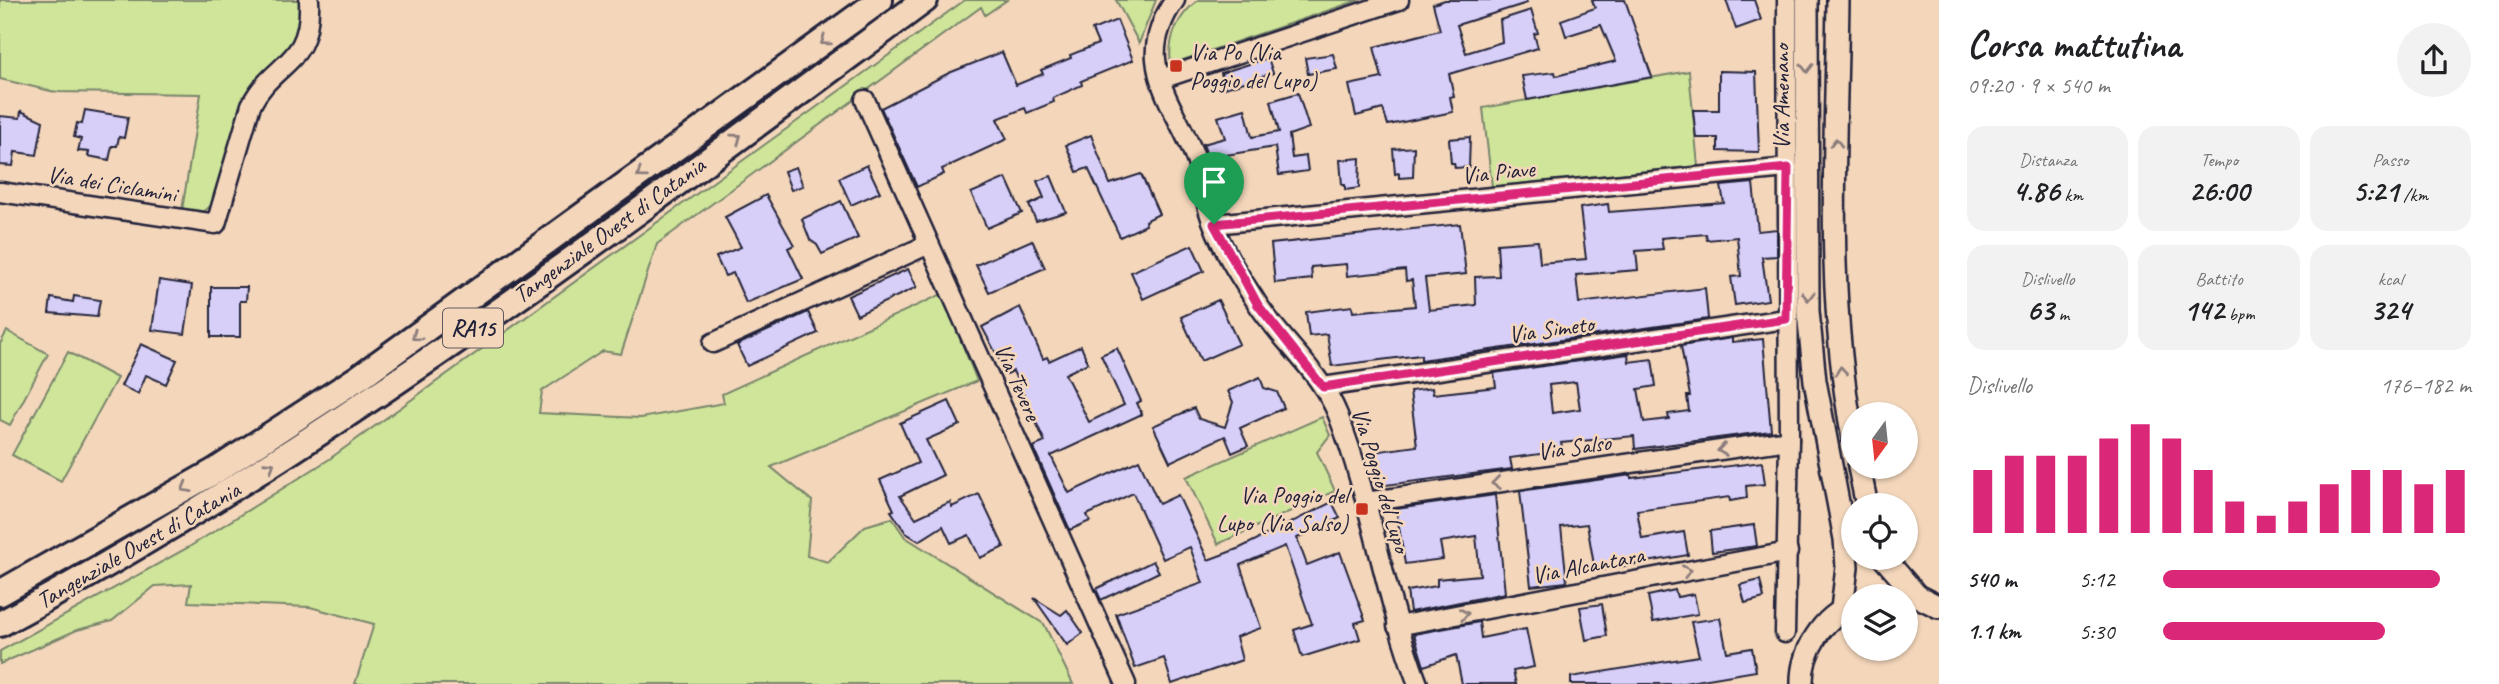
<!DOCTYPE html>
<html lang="it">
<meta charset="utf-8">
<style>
body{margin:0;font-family:Caveat,sans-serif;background:#f2f2f2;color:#202124;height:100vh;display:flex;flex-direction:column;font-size:26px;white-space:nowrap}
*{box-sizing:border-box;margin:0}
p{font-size:23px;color:#757577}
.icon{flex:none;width:38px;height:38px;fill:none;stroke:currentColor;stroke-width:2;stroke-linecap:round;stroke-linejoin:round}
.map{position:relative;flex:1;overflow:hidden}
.side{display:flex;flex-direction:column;background:#fff;width:560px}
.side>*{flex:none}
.needle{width:46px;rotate:195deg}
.controls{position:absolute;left:1841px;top:402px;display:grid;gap:14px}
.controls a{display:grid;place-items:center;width:77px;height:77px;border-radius:50%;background:#fff;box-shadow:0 2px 5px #0004;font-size:35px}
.pin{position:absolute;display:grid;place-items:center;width:60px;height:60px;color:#fff;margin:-72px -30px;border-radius:50% 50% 50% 0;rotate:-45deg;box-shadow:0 0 7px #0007}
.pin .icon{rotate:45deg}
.round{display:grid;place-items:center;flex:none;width:74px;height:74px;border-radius:37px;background:#f2f2f2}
.head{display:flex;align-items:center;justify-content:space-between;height:119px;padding:0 28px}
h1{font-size:38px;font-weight:700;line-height:52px}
.stats{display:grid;grid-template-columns:repeat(3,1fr);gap:10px;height:119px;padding:7px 28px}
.stats div{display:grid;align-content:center;border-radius:18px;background:#f2f2f2;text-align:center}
.stats b{font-size:30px;font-weight:700}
.stats small{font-size:19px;font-weight:400}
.stats p{font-size:19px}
.chart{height:196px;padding:14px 28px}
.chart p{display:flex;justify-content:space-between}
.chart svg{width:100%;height:126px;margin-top:7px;stroke:#db2777;stroke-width:6}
ul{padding:0 28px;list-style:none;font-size:23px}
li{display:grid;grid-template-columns:112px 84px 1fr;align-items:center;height:52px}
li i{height:18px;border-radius:9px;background:#db2777}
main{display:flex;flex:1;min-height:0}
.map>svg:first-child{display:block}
</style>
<main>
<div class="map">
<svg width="1939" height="684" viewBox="0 0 1939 684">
<rect width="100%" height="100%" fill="#f4d7bb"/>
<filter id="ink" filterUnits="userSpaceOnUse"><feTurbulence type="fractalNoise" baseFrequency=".0143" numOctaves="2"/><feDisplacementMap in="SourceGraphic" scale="14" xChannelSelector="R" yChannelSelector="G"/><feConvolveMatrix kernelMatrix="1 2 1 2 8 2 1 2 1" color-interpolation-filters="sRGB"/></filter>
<g filter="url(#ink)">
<g fill="#cfe59a" stroke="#78846a" stroke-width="2">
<polygon points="0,0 303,0 301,33 287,53 250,89 214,203 201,214 182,210 201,94 55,92 0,79"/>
<polygon points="965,0 1007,0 985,15 981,7 657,244 621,354 603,351 542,391 539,413 641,418 724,403 722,394 942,294 977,381 771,467 812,501 807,556 828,562 865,526 892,518 905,537 1044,624 1073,684 355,684 374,624 310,607 188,602 191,584 155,586 112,621 77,630 0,664 0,651 189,547 328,460"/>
<polygon points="1116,0 1156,0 1139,43"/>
<path d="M1198 0H1359L1171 64C1167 38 1178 16 1198 0Z"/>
<polygon points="1689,71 1698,166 1492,187 1483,108"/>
<polygon points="7,331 48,354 10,425 0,420 0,344"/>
<polygon points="68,352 117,378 61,481 12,455"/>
<polygon points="1322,417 1330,435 1317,452 1335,491 1218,544 1186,477"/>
</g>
<g fill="#d7cff8" stroke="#22223b" stroke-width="2" fill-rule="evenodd">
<polygon points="1445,0 1526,0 1527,3 1457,25 1466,53 1502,42 1500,20 1531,10 1538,33 1534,34 1538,48 1449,74 1454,96 1450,97 1453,112 1388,125 1383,109 1356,116 1349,85 1382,78 1374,47 1440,30 1433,4"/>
<polygon points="1592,0 1625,0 1652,77 1527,100 1522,76 1555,72 1556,76 1616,61 1601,25 1566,36 1561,20 1595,8"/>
<polygon points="1726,0 1754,0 1761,20 1736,29"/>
<polygon points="1117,20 1133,60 1081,81 1082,85 1053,98 1054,102 1027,113 1025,108 997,119 1007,139 942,169 944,174 917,187 881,108 949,73 1002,52 1016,85 1043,74 1041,70 1071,58 1070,55 1098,44 1092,30"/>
<polygon points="1333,54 1337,69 1308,74 1305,58"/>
<polygon points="1268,58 1273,73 1225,88 1221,73"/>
<polygon points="1719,71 1756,72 1759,152 1718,151 1718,138 1696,138 1693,110 1719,110"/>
<polygon points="1298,93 1309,128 1289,135 1292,158 1306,156 1308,171 1279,175 1275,147 1208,158 1203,144 1225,138 1218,117 1245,109 1252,137 1279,132 1271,101"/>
<polygon points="85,110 128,117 124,138 119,137 117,146 112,146 109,160 88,156 89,152 78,151 81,139 74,137 77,123 82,124"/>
<polygon points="21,111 43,121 37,155 15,152 13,166 0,165 0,116 20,118"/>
<polygon points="1091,135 1110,184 1141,174 1159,214 1145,221 1146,225 1120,237 1088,168 1077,172 1066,145"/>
<polygon points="1470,137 1469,167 1455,168 1454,163 1451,163 1449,139"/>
<polygon points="1414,147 1413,177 1399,178 1399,173 1395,174 1393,149"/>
<polygon points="1360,158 1359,188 1345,190 1345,185 1342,185 1340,160"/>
<polygon points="867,165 880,192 851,205 839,178"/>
<polygon points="796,167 803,186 791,190 784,171"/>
<polygon points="1051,176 1066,212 1036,221 1029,205 1044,198 1037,181"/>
<polygon points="1006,178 1022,213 987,228 971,193"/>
<polygon points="1753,183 1758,231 1777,229 1777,256 1762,257 1768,300 1735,305 1731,277 1741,276 1737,237 1707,240 1706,234 1661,238 1663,249 1636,251 1638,270 1576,275 1579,303 1705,288 1708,319 1421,360 1421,355 1332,366 1327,334 1309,336 1306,312 1352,306 1353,312 1415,306 1412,280 1406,281 1405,270 1347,276 1346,264 1311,267 1312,279 1275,283 1271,244 1460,224 1466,274 1425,278 1429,310 1476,305 1475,277 1499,276 1497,244 1538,241 1540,263 1586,259 1580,208 1608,204 1609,212 1724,203 1721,186"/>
<polygon points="766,195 794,245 788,248 803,279 746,303 733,273 725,276 716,257 741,247 725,217"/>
<polygon points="841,201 858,238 822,254 817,245 810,240 802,219"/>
<polygon points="1032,240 1045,268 989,292 976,265"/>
<polygon points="1192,245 1204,271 1143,299 1131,272"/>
<polygon points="908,269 917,287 857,315 848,296"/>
<polygon points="159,280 192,285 185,334 152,330"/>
<polygon points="211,287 247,287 246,301 240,301 240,337 211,337"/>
<polygon points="74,296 100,300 97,317 49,313 51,298 73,302"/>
<polygon points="1218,300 1239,344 1201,361 1181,317"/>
<polygon points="1020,307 1043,359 1047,357 1049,361 1081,346 1088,363 1065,374 1089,422 1124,405 1101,355 1117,348 1141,401 1137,403 1142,414 1051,456 1069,493 1139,460 1159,504 1178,495 1208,560 1240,548 1332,502 1340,518 1297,538 1307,565 1340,552 1365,620 1355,623 1360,639 1302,657 1294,630 1312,624 1285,546 1240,565 1261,628 1236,637 1242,660 1172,684 1164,658 1135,668 1116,614 1203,583 1190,547 1163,559 1133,493 1087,515 1090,521 1070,530 1033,447 1045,442 1013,371 1007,374 982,327"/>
<polygon points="808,312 818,333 747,366 737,345"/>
<path d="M1732 338V342L1763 339 1771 431 1635 449 1634 436 1561 443 1563 451 1510 458 1512 469 1378 486 1372 452 1417 446 1410 391 1432 388 1433 394 1496 387 1494 373 1628 354 1629 362 1652 359 1656 386 1638 389 1644 422 1669 419 1668 414 1689 411 1687 396H1690L1681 346ZM1576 382 1580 409 1552 413 1549 385Z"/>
<polygon points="141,344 177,360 166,384 146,375 138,394 121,386"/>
<polygon points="1260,377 1264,388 1277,392 1284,408 1240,428 1248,446 1232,453 1225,436 1170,462 1153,426 1194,408 1199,419 1225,427 1233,402 1228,391"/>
<polygon points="949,401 960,425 926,440 943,475 900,496 916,518 950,502 952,507 979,494 1004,547 980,558 969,535 951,543 943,526 919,541 906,533 891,511 894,510 880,480 918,463 900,423"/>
<polygon points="1762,462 1765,484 1746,486 1747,498 1730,501 1729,497 1637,510 1642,539 1684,532 1688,555 1595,571 1587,524 1561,527 1567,582 1531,586 1520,491 1631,475 1631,478"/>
<polygon points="1495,495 1505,593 1410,612 1407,591 1437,586 1437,579 1480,575 1476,536 1440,542 1443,559 1405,564 1396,509"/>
<polygon points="1754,525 1757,546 1712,552 1710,531"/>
<polygon points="1153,561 1159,572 1101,600 1096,589"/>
<polygon points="1760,580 1764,598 1745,603 1740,585"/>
<polygon points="1675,590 1677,597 1694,594 1698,614 1653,622 1648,596"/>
<polygon points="1034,598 1061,615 1067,610 1083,633 1067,645"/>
<polygon points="1602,604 1607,636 1586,640 1580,607"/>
<polygon points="1720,618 1727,652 1752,648 1756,671 1678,684 1571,684 1571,677 1699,656 1691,622"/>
<polygon points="1479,622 1481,638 1526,629 1534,667 1513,671 1516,684 1462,684 1456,655 1424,666 1414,634"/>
</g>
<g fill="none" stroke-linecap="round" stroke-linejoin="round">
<defs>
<g id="minor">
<path d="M1175 0C1163 16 1154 39 1156 59 1159 96 1186 128 1197 163 1202 178 1204 194 1208 209 1218 243 1238 274 1257 303 1282 342 1320 371 1338 415 1372 502 1384 596 1418 684"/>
<polyline points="1161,79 1399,0"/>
<polyline points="865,100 1126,684"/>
<path d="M0 192 216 224 251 105C274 60 312 66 309 0"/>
<polyline points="1214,224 1788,168"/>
<polyline points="713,343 929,244"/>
<polyline points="1323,387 1786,319"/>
<polyline points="1366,502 1789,440"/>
<polyline points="1397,626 1788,552"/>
<polyline points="1785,633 1789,440 1787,0"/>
</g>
<g id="major">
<polyline points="1807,0 1808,311 1815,381 1845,539 1847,567 1842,609"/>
<path d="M1838 0C1836 146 1825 294 1853 438"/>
<polyline points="1859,467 1867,506"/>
<polyline points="1884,558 1917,596"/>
<polyline points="1893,597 1917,596 1939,607"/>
<path d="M1802 684C1801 653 1822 616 1853 606"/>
</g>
<g id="highway">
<polyline points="0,593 215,471 361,376 880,0"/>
<path d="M0 624C328 448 626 221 925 0"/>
</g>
</defs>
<use href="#minor" stroke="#22223b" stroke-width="23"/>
<use href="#major" stroke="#22223b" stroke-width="26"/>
<use href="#highway" stroke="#22223b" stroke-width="30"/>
<use href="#minor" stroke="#f4d7bb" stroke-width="18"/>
<use href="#major" stroke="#f4d7bb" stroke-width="21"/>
<use href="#highway" stroke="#f4d7bb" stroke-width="24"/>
</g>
<defs><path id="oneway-chevron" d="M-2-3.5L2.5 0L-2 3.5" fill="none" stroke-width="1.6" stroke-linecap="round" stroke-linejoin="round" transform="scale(1.75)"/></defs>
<g stroke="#8b7c7b">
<use href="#oneway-chevron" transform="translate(825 41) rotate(144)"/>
<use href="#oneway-chevron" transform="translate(1807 68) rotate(90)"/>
<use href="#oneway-chevron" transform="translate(737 138) rotate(-36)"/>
<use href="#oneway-chevron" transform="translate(1836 143) rotate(-89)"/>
<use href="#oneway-chevron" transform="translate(641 174) rotate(144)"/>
<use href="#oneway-chevron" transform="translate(1808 296) rotate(90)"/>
<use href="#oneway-chevron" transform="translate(416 336) rotate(144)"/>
<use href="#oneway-chevron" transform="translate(1841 371) rotate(-95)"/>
<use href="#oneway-chevron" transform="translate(1722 450) rotate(172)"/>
<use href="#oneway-chevron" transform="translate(270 466) rotate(-33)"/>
<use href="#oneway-chevron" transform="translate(1496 483) rotate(172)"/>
<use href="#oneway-chevron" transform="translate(186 488) rotate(150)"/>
<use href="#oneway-chevron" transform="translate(1687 571) rotate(-11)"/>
<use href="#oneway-chevron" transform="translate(1464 614) rotate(-11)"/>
</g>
</g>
<g fill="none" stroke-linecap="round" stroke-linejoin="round" filter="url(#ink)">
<defs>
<polygon id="route" points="1788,168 1786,319 1323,387 1258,305 1214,224"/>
</defs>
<use href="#route" stroke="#fff" stroke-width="14"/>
<use href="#route" stroke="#db2777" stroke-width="9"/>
</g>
<g fill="#c8321e" stroke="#f4d7bb" stroke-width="2.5">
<rect x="1169" y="59" width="14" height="14" rx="3.5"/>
<rect x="1355" y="502" width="14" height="14" rx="3.5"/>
</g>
<g text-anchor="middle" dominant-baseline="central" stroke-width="5" stroke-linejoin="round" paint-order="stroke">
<rect fill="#f4d7bb" stroke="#615861" stroke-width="2" x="443" y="308.5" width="60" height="39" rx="5"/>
<g font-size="23" font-weight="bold" fill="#22223b">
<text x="473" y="328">RA15</text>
</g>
<g font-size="24" fill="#22223b" stroke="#f4d7bb" text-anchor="start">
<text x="1190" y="52">Via Po (Via<tspan x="1190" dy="28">Poggio del Lupo)</tspan></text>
<text x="1348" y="495" text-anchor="end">Via Poggio del<tspan x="1348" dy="28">Lupo (Via Salso)</tspan></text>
</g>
<g font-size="24" fill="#22223b" stroke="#f4d7bb">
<text transform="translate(1781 97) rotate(-90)">Via Amenano</text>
<text transform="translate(1498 172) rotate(-6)">Via Piave</text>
<text transform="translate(112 184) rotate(9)">Via dei Ciclamini</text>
<text transform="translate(609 230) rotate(-36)">Tangenziale Ovest di Catania</text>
<text transform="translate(1551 329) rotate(-8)">Via Simeto</text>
<text transform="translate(1018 382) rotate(66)">Via Tevere</text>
<text transform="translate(1574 447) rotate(-8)">Via Salso</text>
<text transform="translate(1381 480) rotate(73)">Via Poggio del Lupo</text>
<text transform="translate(138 545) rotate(-30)">Tangenziale Ovest di Catania</text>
<text transform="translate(1588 565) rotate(-11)">Via Alcantara</text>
</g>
</g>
</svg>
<div class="controls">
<a><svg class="needle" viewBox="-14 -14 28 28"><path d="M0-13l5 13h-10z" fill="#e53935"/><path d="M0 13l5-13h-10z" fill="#757577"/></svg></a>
<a><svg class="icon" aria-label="locate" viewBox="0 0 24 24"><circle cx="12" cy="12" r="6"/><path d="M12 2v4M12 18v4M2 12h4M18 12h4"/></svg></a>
<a><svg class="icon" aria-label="layers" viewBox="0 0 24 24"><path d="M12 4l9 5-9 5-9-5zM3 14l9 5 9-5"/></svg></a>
</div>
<div class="pin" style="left:1214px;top:224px;background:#1e9e55"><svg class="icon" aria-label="arrive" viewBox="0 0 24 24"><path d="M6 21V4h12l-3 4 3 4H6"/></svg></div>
</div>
<section class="side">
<div class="head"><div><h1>Corsa mattutina</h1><p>09:20 · 9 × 540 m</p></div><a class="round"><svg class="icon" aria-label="share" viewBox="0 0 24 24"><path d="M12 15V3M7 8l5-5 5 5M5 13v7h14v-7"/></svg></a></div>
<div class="stats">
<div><p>Distanza</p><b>4.86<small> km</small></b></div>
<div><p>Tempo</p><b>26:00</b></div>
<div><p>Passo</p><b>5:21<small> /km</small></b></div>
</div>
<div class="stats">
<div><p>Dislivello</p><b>63<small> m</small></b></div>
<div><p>Battito</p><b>142<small> bpm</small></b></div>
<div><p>kcal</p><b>324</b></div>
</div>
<div class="chart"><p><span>Dislivello</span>176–182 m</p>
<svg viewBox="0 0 160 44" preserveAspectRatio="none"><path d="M5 44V22M15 44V17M25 44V17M35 44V17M45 44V11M55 44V6M65 44V11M75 44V22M85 44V33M95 44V38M105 44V33M115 44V27M125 44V22M135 44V22M145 44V27M155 44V22"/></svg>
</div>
<ul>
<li><b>540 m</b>5:12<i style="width:90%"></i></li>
<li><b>1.1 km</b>5:30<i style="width:72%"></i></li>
</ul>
</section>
</main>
